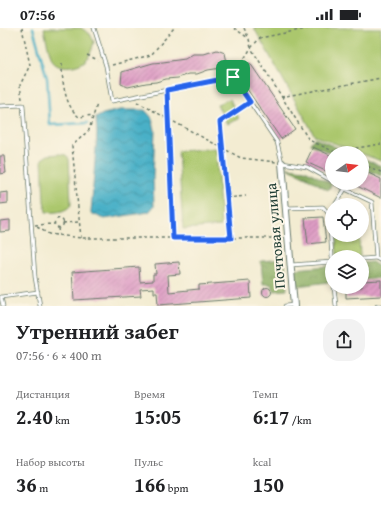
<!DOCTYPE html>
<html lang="ru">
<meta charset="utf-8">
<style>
body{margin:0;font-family:"Gentium Book Plus",serif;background:#f2f2f2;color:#202124;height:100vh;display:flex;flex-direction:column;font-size:15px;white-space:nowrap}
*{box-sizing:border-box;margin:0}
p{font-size:13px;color:#757577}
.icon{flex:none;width:22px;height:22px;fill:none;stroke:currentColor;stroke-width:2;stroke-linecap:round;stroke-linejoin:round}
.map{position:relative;height:278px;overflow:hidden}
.details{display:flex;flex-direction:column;background:#fff;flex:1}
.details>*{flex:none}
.needle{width:26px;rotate:76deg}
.tools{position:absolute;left:325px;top:118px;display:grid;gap:8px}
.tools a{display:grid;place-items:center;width:44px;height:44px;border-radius:50%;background:#fff;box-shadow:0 2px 6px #0003;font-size:20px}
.pin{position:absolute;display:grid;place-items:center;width:34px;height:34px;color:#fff;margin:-17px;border-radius:8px;box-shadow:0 2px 6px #0006}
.round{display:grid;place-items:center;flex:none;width:42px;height:42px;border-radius:16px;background:#f2f2f2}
.overview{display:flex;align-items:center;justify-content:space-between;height:68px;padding:0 16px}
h1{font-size:22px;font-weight:700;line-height:30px}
.metrics{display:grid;grid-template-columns:repeat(3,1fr);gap:6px;height:68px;padding:4px 16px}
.metrics div{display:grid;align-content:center}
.metrics b{font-size:20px;font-weight:700}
.metrics small{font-size:11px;font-weight:400}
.metrics p{font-size:11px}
.status{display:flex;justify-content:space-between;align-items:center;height:28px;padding:0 20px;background:#fff;direction:ltr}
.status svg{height:11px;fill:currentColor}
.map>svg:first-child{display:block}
</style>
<div class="status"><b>07:56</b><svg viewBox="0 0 49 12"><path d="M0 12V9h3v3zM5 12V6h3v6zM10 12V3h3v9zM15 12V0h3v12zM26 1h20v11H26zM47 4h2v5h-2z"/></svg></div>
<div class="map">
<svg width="381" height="278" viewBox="0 0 381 278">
<defs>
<pattern id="forest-crowns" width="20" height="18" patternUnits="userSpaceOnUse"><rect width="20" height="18" fill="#88ac60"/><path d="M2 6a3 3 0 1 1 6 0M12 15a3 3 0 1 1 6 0" fill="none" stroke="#6f8d50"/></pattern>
<pattern id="park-tufts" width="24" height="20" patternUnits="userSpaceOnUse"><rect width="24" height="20" fill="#abc76d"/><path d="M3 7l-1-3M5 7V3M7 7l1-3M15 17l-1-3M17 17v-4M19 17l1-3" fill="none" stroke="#8ba35a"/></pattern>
<pattern id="water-waves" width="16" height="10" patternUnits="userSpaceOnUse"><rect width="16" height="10" fill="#48b0c7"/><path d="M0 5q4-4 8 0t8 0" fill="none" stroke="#3b90a2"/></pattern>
<pattern id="building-hatch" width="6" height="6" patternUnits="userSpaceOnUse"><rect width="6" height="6" fill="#de9cc4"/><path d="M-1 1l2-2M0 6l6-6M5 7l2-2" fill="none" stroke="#b380a0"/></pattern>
</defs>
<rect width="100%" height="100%" fill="#fcf5e5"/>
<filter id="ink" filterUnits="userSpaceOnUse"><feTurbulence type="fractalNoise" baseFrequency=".025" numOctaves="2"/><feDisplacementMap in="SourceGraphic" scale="8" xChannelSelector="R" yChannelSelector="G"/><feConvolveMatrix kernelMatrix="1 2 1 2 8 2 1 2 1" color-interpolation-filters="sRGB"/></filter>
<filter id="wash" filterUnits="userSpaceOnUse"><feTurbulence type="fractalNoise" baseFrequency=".012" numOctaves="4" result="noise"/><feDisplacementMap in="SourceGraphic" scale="16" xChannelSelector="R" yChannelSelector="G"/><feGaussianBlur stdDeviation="0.9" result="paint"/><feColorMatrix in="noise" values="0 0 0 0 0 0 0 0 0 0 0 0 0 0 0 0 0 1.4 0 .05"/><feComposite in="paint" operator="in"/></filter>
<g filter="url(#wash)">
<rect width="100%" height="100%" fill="#f3ecd2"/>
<g fill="url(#forest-crowns)" stroke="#54744a">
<polygon points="314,110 350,125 332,125 332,126 310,116"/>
<polygon points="362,130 381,138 381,148 362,140"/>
<polygon points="287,140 305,142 332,156 328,162 306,149"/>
<polygon points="285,231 287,262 274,263 271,256 263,256 261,233"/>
<polygon points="372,234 381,240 381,250 362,252 362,235"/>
<polygon points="328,238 329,254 297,258 295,241"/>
</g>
<g fill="url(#park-tufts)" stroke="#658250">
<polygon points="230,71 239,91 227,96 217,76"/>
<polygon points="336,207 359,207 360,229 337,229"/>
</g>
<g fill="#abc76d" stroke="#658250">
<path d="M44 0H81L90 6 94 14C92 20 91 26 87 31 80 39 60 42 53 33 50 29 45 6 44 0Z"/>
<polygon points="254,0 381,0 381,133 315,108"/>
<polygon points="216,120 221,198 183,201 178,123"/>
<path d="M60 126 66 127 69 131 71 177C66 184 54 185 46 184L44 173 42 131 48 127Z"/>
</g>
<polygon fill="url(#water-waves)" stroke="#34767e" points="120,82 145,82 152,90 155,102 153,149 154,178 149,184 104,191 91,185 97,106 96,90 103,86"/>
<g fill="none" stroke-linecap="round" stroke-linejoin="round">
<polyline stroke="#48b0c7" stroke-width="2.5" points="33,0 47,50 50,97 88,95"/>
</g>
<g id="blocks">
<g fill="url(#building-hatch)">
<polygon points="217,22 225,25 228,39 208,42 197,46 188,46 178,50 166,51 156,54 146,55 128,59 121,56 122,44 153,35 163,34 185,31 193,26 204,26"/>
<polygon points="250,35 295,101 281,111 236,45"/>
<polygon points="313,119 332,128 332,146 306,134"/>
<polygon points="0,128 4,128 6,145 0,146"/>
<polygon points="362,142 381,151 381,170 351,155 362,155"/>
<polygon points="8,164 8,175 0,176 0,165"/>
<polygon points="323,189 326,214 308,216 305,190"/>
<polygon points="10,192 10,203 0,204 0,193"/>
<polygon points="179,234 180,246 168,247 169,264 199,261 199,257 250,253 251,270 158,277 157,265 154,265 154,260 140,261 141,268 74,272 72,244 139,239 140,254 153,253 153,246 156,246 155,236"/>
<polygon points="381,252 381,268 346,270 346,259 362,259 362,253"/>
<circle cx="267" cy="264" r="4.5"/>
</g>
</g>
</g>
<g filter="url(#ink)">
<use href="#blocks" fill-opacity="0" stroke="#697a6b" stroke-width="1"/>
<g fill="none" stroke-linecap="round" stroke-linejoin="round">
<defs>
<g id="lane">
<polyline points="94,0 106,38 112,73 233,49 277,114 282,135 307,139 332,153"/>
<polyline points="0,78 23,77 35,249 40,278"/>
<polyline points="335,155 345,161"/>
<polyline points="335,177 345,161 372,174 376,230 381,233"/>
<polyline points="286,180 323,179 329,186"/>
<polyline points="332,181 329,186 332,229"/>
<polyline points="362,231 376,230"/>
<polyline points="291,237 332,234"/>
<polyline points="334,259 336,278"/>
<polyline points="3,278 1,269 38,264"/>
<polyline points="285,278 294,277"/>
<polyline points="377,278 381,278"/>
</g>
<polyline id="street" points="282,135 294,278"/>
</defs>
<use href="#lane" stroke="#697a6b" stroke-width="4.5"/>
<use href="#street" stroke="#697a6b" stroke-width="8"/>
<g stroke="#697a6b" stroke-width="1.5" stroke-dasharray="3 3" stroke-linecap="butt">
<polyline points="234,0 248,10"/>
<polyline points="244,0 249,11 251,20 309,112 337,125 351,121 381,116"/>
<polyline points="87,27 98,32"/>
<path d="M62 36C62 54 65 78 79 89L94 87"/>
<polyline points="112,37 151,27 174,0"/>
<polyline points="235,45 251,20 260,10 310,0"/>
<polyline points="167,68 173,210"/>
<polyline points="281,69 381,50"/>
<polyline points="22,71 20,57 30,37 22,0"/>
<polyline points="137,74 241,130 276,134"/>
<polyline points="362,136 381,144"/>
<polyline points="227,170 246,168"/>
<circle cx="59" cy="195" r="4.5"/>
<polyline points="63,195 79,194"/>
<polyline points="35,197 54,196"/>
<polyline points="37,199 49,206 81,210 283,210"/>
<polyline points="58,200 59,208"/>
<polyline points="231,209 220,94 247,77"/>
<polyline points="81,210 72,118 89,102 97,76"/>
</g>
<use href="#lane" stroke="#fff" stroke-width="3"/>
<use href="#street" stroke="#fff" stroke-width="6"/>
</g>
</g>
<g fill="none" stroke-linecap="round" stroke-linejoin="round" filter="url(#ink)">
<defs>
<polygon id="route" points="233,49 250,74 220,94 231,210 173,210 167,62"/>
</defs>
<use href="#route" stroke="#fff" stroke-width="8"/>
<use href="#route" stroke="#2563eb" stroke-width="5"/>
</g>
<g text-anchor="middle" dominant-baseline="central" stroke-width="4" stroke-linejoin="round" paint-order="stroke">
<g font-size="15" fill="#1f3d34" stroke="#fcf5e5">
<text transform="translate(275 208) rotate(-95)">Почтовая улица</text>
</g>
</g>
</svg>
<div class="tools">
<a><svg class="needle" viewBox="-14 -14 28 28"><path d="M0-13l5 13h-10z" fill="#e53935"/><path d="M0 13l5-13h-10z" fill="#757577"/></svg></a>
<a><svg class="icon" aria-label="locate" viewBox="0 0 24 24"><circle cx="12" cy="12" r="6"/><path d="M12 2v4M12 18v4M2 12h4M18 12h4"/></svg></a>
<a><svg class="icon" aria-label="layers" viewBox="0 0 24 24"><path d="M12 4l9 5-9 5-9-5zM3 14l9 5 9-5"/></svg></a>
</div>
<div class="pin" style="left:233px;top:49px;background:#1e9e55"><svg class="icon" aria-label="arrive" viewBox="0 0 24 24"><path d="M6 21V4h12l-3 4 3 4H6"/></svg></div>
</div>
<section class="details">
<div class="overview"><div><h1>Утренний забег</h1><p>07:56 · 6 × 400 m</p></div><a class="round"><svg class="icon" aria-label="share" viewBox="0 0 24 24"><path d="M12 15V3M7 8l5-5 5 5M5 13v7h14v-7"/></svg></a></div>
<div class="metrics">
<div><p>Дистанция</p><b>2.40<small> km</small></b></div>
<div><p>Время</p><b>15:05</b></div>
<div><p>Темп</p><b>6:17<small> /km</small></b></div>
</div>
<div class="metrics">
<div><p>Набор высоты</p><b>36<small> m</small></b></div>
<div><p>Пульс</p><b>166<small> bpm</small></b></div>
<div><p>kcal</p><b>150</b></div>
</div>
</section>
